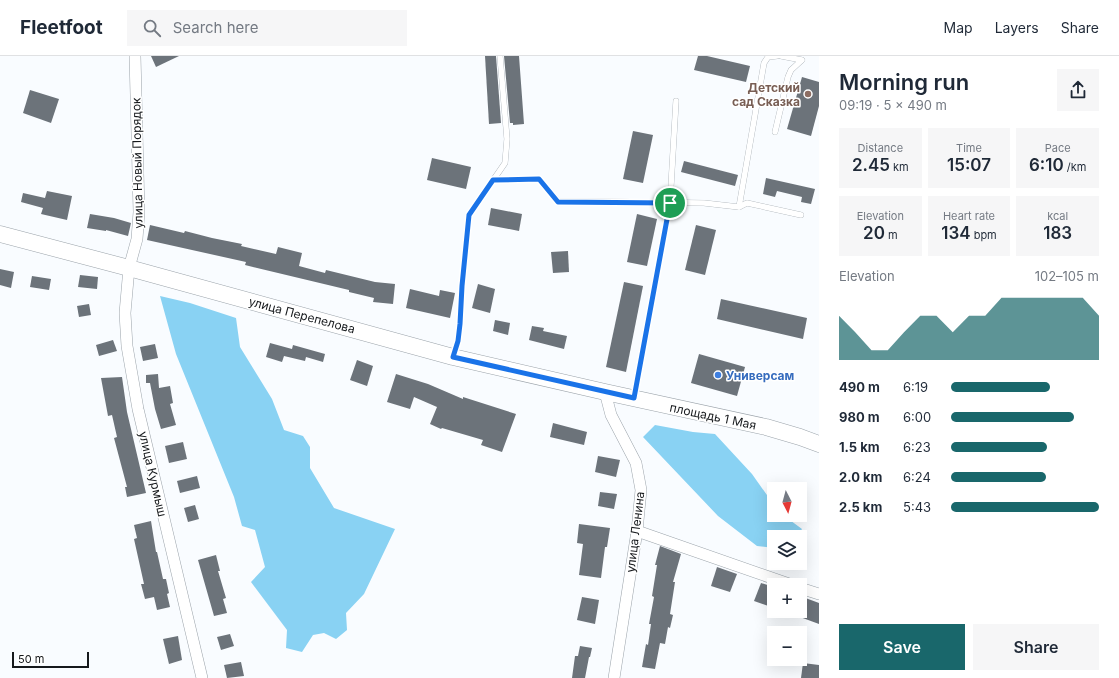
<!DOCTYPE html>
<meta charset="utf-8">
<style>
body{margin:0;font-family:Inter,sans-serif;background:#f6f6f7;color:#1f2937;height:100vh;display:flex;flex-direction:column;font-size:15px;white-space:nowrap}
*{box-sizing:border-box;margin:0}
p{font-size:13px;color:#747a83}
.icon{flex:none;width:22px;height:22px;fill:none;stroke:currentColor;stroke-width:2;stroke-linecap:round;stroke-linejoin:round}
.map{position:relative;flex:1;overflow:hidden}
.drawer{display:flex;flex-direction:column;background:#fff;width:300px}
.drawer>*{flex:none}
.needle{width:26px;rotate:174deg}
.tools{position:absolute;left:767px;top:426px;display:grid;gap:8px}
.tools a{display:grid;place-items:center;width:40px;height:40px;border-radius:0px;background:#fff;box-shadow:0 4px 16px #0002;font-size:20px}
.scale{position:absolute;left:12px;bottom:10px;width:77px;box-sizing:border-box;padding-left:4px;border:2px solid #16191c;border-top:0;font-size:11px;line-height:14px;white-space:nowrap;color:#16191c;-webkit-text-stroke:3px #fff;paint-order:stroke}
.pin{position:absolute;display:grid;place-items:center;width:34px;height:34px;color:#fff;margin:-17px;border:2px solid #fff;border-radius:50%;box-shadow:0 1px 4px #0007}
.round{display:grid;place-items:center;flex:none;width:42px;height:42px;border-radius:0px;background:#f6f6f7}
.overview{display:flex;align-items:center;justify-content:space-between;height:68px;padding:0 20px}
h1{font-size:22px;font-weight:600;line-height:30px}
.metrics{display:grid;grid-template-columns:repeat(3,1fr);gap:6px;height:68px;padding:4px 20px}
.metrics div{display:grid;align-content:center;border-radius:0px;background:#f6f6f7;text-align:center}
.metrics b{font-size:17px;font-weight:600}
.metrics small{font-size:11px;font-weight:400}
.metrics p{font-size:11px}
.chart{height:112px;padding:8px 20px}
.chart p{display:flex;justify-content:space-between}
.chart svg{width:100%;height:72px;margin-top:4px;fill:#19676b;opacity:.7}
.action{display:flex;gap:8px;margin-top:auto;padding:8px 20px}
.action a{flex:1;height:46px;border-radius:0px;background:#19676b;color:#fff;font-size:16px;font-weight:600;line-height:46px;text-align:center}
.action a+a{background:#f6f6f7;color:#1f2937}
ul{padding:0 20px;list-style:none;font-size:13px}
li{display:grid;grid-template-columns:64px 48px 1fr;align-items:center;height:30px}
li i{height:10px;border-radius:5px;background:#19676b}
header{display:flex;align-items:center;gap:24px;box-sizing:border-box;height:56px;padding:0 20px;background:#fff;border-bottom:1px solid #e0e1e3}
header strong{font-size:19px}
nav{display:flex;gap:22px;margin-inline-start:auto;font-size:14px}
.search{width:280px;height:36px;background:#f6f6f7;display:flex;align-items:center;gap:10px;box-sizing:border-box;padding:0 14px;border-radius:0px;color:#747a83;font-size:15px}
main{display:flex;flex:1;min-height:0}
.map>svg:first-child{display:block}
</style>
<header>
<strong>Fleetfoot</strong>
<div class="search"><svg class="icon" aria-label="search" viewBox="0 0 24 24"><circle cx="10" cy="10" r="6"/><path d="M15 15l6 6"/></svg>Search here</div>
<nav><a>Map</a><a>Layers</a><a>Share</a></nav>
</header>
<main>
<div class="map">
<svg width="819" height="622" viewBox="0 0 819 622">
<rect width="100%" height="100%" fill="#f9fcff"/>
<g fill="#89d2f3">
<polygon points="160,240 190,247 236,262 240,291 272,343 284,374 303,380 310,391 310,412 334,452 395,473 364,538 346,557 347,574 336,583 324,577 313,579 302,596 286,592 287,574 251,526 265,511 255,474 242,470 234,441 176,298"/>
<polygon points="655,369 693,376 715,378 752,418 774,449 774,459 783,459 802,473 797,481 774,481 774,492 757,490 718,460 643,381"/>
</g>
<g fill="#6c737a">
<polygon points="151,0 179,0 156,11"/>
<polygon points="485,0 496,0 501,67 489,68"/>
<polygon points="504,0 519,0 524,68 513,69 513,67 510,67"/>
<polygon points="698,0 707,0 750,10 746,26 694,14"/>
<polygon points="802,21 819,26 819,50 811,80 787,73"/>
<polygon points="30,34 59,43 51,67 23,57"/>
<polygon points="633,75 653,79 643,127 623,123"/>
<polygon points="432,102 471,111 466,133 427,124"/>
<polygon points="684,105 738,119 735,130 681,116"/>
<polygon points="766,122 815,133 811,148 801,146 802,141 777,135 775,141 763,138"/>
<polygon points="47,135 72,140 67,164 41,158 43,152 21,146 23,137 45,142"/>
<polygon points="491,152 522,158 519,175 488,169"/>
<polygon points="90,158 114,162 131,167 128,180 106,174 106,175 87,172"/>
<polygon points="637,158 657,163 647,210 627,206"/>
<polygon points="150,169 184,177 185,175 212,182 242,188 241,190 276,198 278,191 302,197 299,210 325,217 326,214 375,226 395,228 393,248 373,246 374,242 349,236 349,234 245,209 246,206 147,184"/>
<polygon points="696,169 716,174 705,219 685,214"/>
<polygon points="568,195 569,216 553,217 551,196"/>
<polygon points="0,213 14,216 11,232 0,229"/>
<polygon points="80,219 98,221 97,233 78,231"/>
<polygon points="32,220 51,223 49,234 30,231"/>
<polygon points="624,226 643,230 626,316 606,311"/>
<polygon points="478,228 495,233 490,257 472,252"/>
<polygon points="410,233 439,240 440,234 455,237 450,262 406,252"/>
<polygon points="721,243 807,262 803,283 717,263"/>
<polygon points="89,248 91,259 79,261 77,250"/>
<polygon points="495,264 510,267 508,279 493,275"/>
<polygon points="532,270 544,272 543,275 567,280 564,293 529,284"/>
<polygon points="113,284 117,295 99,300 96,289"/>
<polygon points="270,287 292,293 293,289 325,298 323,306 306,301 305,305 284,300 282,306 266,301"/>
<polygon points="155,288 158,302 143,305 140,291"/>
<polygon points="699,298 745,311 737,340 691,327"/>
<polygon points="357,304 373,310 367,330 350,324"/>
<polygon points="158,318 159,332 170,330 173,347 170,348 176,369 161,373 155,353 150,327 146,327 146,319"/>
<polygon points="396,318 428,328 463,343 463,341 516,358 502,396 481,389 483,384 442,372 441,373 430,368 437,351 414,341 410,353 387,346"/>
<polygon points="122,321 127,356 146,437 127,441 125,431 127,431 114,382 117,381 112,359 108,360 101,322"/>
<polygon points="553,367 587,376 584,389 550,381"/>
<polygon points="183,386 187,403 169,407 165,390"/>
<polygon points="598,400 620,404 616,421 595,416"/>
<polygon points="197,420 200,432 180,437 177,425"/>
<polygon points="600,436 617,438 614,453 598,450"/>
<polygon points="195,449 199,463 188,466 184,452"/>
<polygon points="151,465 156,496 157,496 163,523 166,523 169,537 167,538 170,551 157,554 154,541 145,543 141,528 144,528 134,483 137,482 134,469"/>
<polygon points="579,468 610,472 607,491 605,491 601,522 579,519 583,488 577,487"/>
<polygon points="660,490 681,498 673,526 675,526 670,558 673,559 670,572 668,571 665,588 660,587 655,613 642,611 646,588 648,589 651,568 649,568 654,541 652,540 657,509 655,509"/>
<polygon points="216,499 220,515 218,515 226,542 223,543 227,557 214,560 198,504"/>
<polygon points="717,511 737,518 730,536 711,530"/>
<polygon points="761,527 774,531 774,552 754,545"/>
<polygon points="800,540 819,547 819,568 800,561"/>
<polygon points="582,541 599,544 595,568 577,564"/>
<polygon points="230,578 234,590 221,594 217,581"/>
<polygon points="178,580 182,604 169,608 163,583"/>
<polygon points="580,590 592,592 590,601 589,601 585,622 572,622 575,600 578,600"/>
<polygon points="241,606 244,620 227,622 224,609"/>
<polygon points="803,607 819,609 819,622 801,622"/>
</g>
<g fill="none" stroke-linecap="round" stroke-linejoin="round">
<defs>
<g id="lane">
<polyline points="775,76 788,21 791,14 802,4 781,0"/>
<polyline points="493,124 539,123 558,145 704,147 739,151 747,147 801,159"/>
<polyline points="739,151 764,7 768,1 777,0"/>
<polyline points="453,300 458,285 460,268 462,231 469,159 505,107 507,83 500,0"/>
<polyline points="634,340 670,147 676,45"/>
</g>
<g id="street">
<polyline points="135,0 139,156 137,183 129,212 125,257 127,290 138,353 202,622"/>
<polyline points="605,336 611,359 636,407 641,434 637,475 614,622"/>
<polyline points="637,475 792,529"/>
<polyline points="800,532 819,538"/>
</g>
<polyline id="secondary" points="0,178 129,212 453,301 605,336 766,371 800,381 819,388"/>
</defs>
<use href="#lane" stroke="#9ba3aa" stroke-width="6"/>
<use href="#street" stroke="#9ba3aa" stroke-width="12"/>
<use href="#secondary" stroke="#9ba3aa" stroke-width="17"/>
<use href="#lane" stroke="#fff" stroke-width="5.5"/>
<use href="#street" stroke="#fff" stroke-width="11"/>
<use href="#secondary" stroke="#fff" stroke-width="16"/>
</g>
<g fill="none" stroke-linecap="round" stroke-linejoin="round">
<defs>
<polygon id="route" points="539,123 558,146 670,147 634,342 453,301 458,285 460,268 462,230 469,159 493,124"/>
</defs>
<use href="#route" stroke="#fff" stroke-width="8"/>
<use href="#route" stroke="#1a73e8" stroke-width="5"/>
</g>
<circle fill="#8d6e63" stroke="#fff" stroke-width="1.5" cx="808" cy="38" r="4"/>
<circle fill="#3f7fe0" stroke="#fff" stroke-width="1.5" cx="718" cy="319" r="4"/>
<g text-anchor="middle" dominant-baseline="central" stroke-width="3" stroke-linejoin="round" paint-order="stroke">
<g font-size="12" font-weight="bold" fill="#785e54" stroke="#fff" text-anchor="end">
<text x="800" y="31">Детский<tspan x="800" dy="14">сад Сказка</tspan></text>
</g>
<g font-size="12" fill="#16191c" stroke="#fff">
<text transform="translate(137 107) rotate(-91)">улица Новый Порядок</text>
<text transform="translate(302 259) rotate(15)">улица Перепелова</text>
<text transform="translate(713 360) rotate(12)">площадь 1 Мая</text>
<text transform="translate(153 418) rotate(77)">улица Курмыш</text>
<text transform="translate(635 476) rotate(-83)">улица Ленина</text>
</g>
<g font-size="12" font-weight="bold" fill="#366cbe" stroke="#fff" text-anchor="start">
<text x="726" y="319">Универсам</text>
</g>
</g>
</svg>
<div class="tools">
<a><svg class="needle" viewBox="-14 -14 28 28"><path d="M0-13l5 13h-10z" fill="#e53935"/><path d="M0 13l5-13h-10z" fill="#747a83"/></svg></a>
<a><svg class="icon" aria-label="layers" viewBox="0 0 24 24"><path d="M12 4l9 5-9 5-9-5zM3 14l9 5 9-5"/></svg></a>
<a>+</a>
<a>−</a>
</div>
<div class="scale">50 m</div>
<div class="pin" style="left:670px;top:147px;background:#1e9e55"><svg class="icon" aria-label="arrive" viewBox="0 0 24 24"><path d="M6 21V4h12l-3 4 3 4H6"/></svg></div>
</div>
<section class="drawer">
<div class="overview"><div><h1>Morning run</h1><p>09:19 · 5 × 490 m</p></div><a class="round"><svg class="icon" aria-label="share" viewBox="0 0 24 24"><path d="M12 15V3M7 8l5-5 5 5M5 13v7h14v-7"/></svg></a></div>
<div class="metrics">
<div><p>Distance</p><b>2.45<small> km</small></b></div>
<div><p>Time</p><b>15:07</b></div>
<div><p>Pace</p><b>6:10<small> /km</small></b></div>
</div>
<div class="metrics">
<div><p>Elevation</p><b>20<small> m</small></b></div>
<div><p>Heart rate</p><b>134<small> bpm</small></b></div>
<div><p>kcal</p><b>183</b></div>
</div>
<div class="chart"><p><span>Elevation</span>102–105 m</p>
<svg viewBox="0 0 160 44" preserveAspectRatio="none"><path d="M0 44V17L10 27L20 38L30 38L40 27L50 17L60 17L70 27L80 17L90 17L100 6L110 6L120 6L130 6L140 6L150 6L160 17V44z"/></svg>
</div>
<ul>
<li><b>490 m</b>6:19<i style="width:67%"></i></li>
<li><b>980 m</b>6:00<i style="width:83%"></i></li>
<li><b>1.5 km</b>6:23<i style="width:65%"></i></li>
<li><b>2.0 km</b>6:24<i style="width:64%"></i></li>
<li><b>2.5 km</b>5:43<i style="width:100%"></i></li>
</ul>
<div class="action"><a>Save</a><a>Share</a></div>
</section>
</main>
